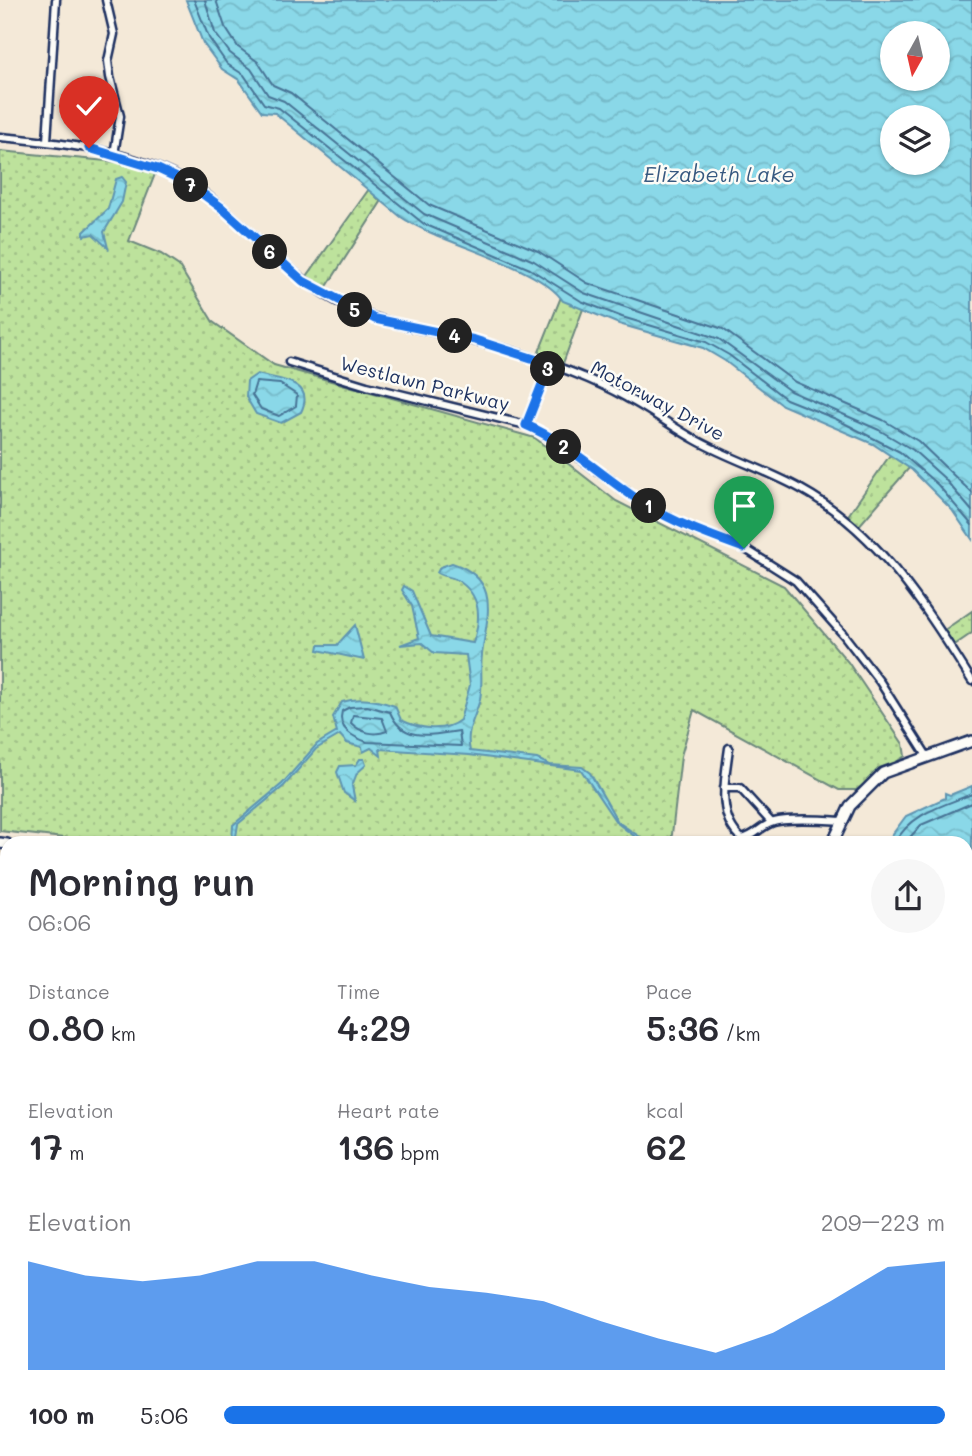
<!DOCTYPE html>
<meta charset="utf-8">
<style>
body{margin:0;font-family:Mali,sans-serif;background:#f7f7f7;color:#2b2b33;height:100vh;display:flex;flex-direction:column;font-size:26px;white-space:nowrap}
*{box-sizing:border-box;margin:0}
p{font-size:23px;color:#7c7c81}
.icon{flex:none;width:38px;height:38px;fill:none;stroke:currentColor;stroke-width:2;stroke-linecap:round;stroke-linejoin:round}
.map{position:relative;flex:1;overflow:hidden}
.details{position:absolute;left:0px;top:836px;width:973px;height:620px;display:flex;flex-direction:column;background:#fff;border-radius:21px 21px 0 0;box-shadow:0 2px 5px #0004}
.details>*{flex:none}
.needle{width:46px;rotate:188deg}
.buttons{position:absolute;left:880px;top:21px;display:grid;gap:14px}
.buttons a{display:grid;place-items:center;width:70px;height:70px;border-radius:50%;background:#fff;box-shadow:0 2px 5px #0004;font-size:35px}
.pin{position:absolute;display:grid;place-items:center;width:60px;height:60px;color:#fff;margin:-72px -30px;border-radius:50% 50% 50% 0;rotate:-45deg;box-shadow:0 0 7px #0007}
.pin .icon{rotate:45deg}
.km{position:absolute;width:35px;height:35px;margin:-18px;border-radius:50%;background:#222;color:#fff;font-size:19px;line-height:35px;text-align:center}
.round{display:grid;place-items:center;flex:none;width:74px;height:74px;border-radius:37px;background:#f7f7f7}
.head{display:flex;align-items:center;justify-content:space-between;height:119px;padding:0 28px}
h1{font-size:38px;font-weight:600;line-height:52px}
.stats{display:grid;grid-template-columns:repeat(3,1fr);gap:10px;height:119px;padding:7px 28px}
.stats div{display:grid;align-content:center}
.stats b{font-size:35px;font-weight:600}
.stats small{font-size:19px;font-weight:400}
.stats p{font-size:19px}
.chart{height:196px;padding:14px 28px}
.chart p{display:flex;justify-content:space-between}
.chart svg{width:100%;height:126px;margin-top:7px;fill:#1a73e8;opacity:.7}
ul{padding:0 28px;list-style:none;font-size:23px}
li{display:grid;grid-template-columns:112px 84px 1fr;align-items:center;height:52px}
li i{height:18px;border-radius:9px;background:#1a73e8}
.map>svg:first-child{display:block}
</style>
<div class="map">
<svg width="972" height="1456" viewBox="0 0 972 1456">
<defs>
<pattern id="grass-dots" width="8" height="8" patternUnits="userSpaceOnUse" patternTransform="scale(1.75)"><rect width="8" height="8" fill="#bde29c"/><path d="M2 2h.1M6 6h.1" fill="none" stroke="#a2c289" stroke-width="1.8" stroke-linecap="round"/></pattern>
<pattern id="water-waves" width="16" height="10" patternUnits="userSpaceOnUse" patternTransform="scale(1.75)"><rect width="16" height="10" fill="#8ad8e8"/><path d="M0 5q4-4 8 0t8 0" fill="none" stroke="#76bac9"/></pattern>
</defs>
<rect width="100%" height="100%" fill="#f4e9d8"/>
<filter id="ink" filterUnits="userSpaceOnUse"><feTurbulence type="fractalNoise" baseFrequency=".0143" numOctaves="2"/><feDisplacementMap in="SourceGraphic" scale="14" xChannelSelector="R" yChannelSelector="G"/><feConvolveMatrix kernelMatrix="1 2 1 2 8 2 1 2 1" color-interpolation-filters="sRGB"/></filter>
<g filter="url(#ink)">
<g fill="url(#grass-dots)" stroke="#6c887d" stroke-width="2">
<polygon points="0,151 128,163 155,174 129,241 161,254 179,266 213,322 274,365 535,438 616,501 784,586 848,662 903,744 905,756 856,790 839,790 694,710 681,756 671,843 119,844 0,831"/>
<polygon points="369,189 381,202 324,291 305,279"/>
<polygon points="561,297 583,309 562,366 537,357"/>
<polygon points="890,455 910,467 858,527 847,517"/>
<polygon points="972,611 972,633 953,646 943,631"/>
</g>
<g fill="url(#water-waves)" stroke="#5e94b1" stroke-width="2" fill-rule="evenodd">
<path d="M186 0H972V539L952 510 912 470 873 444 782 405 725 361 703 348 619 324 563 301C541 266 440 244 401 217L275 113 262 112 239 80 222 69 203 43ZM892 33H938V79H892ZM892 117H938V163H892Z"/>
<polygon points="122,177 126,182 122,202 104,232 108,248 93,234 84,236 84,232 108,209 116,179"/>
<path d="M257 374C275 379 317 380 301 412L281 423 256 414 246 397 247 381Z"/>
<path d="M452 563C503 580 486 618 482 655 480 669 483 685 480 699 475 719 465 730 470 751L537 759 550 765 582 767 590 773 618 822 649 843H643L616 822 581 770 469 755 380 749 381 756 371 748 363 752 362 747 347 743 340 735 316 749 284 786 238 824 235 843H232L233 825 282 784 317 744 337 732 333 717 342 702C360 696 378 700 395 706L401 720C419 729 444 733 460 720L470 685 466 655 434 653 422 643 400 645 419 638 412 606 402 590 404 586 412 591 431 636 473 643C481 619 482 595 457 580 450 576 443 577 437 573L440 567Z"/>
<polygon points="355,625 364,660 318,650 319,645 337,645"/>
<polygon points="360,759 364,759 366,765 357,773 352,786 355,801 344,793 337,772 340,766 356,765"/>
<polygon points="972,786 972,1456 866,1456 859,1449 966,1449 966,844 886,843 906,816 945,798 945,793 950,795"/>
</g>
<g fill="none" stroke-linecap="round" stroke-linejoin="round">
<g stroke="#477395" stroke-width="2">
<polyline points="194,0 209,38 227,64 244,75 264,104 279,108 424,224 530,269 581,301 622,317 706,342 729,355 786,399 836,419 900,452 938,485 972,525"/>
<polyline points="205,0 215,33 230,53 251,69 268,95 284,101 424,214 534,261 584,293 719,339 790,391 879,430 913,450 944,478 972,511"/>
<polyline points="216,0 225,27 238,47 258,62 273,85 291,93 429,205 538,251 587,283 723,329 795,382 883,420 918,441 972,493"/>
<polygon points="256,382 280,384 297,395 296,406 279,416 261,409 252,395"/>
<path d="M367 706 390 712C403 743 431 735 459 731L461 746 367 742C353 737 337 729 342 711L350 707Z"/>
<path d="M353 715 382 718 387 731C375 736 361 733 351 723Z"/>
<path d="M894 844C911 813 942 806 972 794"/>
<polyline points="904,844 921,825 972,803"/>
</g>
<g stroke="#5e94b1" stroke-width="2">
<polyline points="0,1422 7,1436"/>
<polyline points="10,1449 11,1456"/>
</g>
<defs>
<g id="street">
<polyline points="106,0 114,34 108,61 110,77 120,116 114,155"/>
<path d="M0 137C66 143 149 152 204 193 250 228 286 274 338 302 394 331 456 332 515 352 553 365 592 378 627 398 651 410 672 427 696 440 730 459 767 470 801 489 878 531 926 608 972 681"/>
<polyline points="47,141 56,0"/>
<polyline points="289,362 367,386 526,425 556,441 641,502 687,527 744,548 796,581 843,634 880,682 927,756"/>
<polyline points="526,425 550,364"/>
<path d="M729 748C725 779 716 817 742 839 755 836 760 827 771 823 784 817 827 820 843 821"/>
<polyline points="724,788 740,788 771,822"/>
<polyline points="0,1264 7,1265"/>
<polyline points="192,1456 193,1449"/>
</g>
<g id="secondary">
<polyline points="0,843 7,844"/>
<polyline points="832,844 850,806 883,773 972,741"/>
<polyline points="833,1449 838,1456"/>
</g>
</defs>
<use href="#street" stroke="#1b2f5e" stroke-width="11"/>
<use href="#secondary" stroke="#1b2f5e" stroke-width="14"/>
<use href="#street" stroke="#fdfcf7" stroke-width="6"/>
<use href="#secondary" stroke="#fdfcf7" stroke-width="9"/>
</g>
</g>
<g fill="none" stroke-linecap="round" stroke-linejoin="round" filter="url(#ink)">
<defs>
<path id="route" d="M89 148 158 169 188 183 222 208 303 281 375 319 475 340 550 364 526 425C568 443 602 476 640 501 672 522 708 535 744 548"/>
</defs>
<use href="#route" stroke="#fff" stroke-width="14"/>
<use href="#route" stroke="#1a73e8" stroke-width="9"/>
</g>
<g text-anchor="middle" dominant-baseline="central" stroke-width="5" stroke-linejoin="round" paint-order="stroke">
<g font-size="19" fill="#1b2f5e" stroke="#fdfcf7">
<text transform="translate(425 383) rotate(14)">Westlawn Parkway</text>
<text transform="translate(658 400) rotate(28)">Motorway Drive</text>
</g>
<g font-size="21" font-style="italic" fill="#375980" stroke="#fdfcf7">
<text x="719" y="173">Elizabeth Lake</text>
</g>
</g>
</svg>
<div class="buttons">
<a><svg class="needle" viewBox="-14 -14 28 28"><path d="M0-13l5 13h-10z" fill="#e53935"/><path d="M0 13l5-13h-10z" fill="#7c7c81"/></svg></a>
<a><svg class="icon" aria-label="layers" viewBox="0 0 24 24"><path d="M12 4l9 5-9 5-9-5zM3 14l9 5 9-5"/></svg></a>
</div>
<div class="pin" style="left:744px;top:548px;background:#1e9e55"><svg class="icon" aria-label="arrive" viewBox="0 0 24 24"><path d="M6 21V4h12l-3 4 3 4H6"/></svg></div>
<div class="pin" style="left:89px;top:148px;background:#d93025"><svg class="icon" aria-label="check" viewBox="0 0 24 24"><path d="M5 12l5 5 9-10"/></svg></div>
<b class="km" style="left:649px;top:506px">1</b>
<b class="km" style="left:564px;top:447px">2</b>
<b class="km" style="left:548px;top:369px">3</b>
<b class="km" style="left:455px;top:336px">4</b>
<b class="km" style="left:355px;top:310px">5</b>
<b class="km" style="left:270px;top:252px">6</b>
<b class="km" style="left:191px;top:185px">7</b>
<section class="details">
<div class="head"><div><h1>Morning run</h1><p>06:06</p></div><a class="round"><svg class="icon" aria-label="share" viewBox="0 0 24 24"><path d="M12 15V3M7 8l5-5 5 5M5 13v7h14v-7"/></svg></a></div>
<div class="stats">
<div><p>Distance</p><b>0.80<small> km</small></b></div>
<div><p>Time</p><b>4:29</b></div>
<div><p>Pace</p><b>5:36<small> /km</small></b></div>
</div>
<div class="stats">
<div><p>Elevation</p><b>17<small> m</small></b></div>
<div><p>Heart rate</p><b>136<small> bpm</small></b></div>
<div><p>kcal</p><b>62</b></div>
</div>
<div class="chart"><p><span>Elevation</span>209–223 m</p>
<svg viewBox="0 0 160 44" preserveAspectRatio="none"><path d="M0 44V6L10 11L20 13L30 11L40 6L50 6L60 11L70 15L80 17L90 20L100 27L110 33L120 38L130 31L140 20L150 8L160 6V44z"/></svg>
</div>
<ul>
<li><b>100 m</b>5:06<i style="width:100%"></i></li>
</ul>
</section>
</div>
